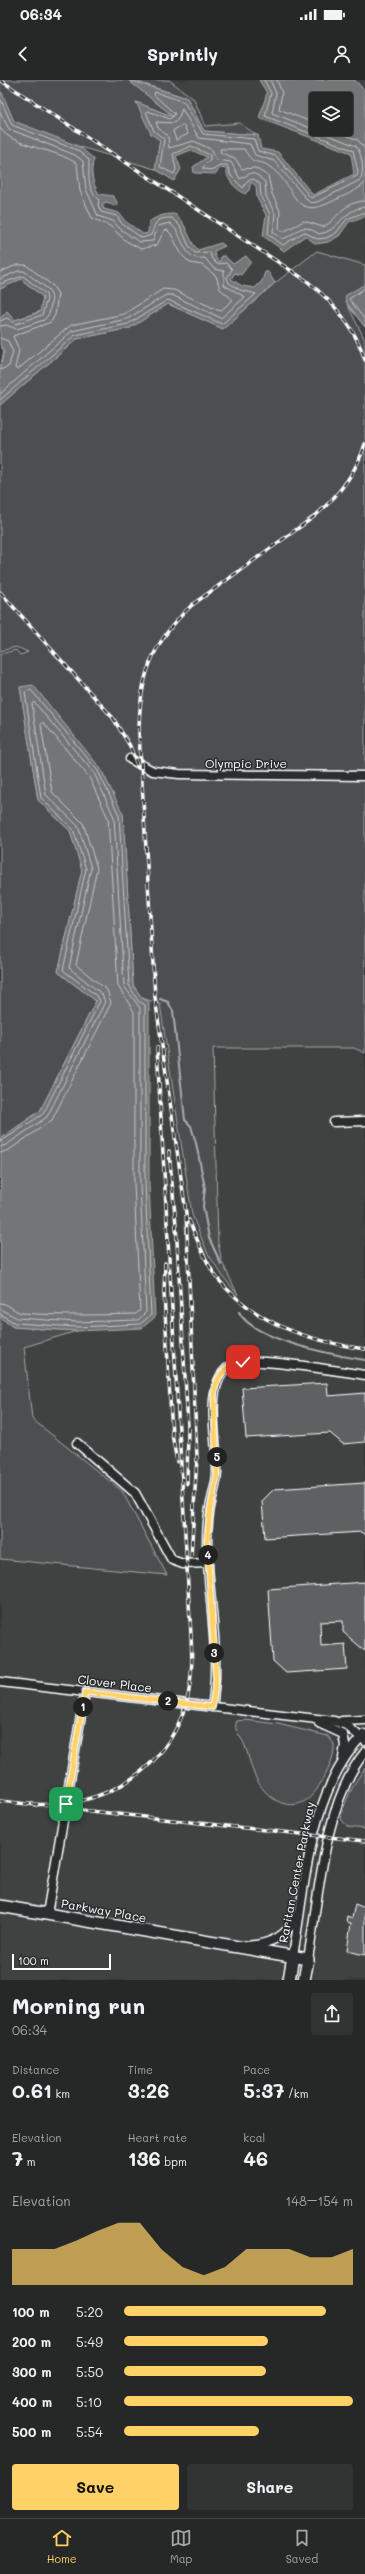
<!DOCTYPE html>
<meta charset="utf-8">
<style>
body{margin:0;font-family:Mali,sans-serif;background:#323434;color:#f1f3f6;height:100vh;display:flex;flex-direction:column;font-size:15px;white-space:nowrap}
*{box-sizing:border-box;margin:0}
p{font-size:13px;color:#a4a6a8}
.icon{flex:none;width:22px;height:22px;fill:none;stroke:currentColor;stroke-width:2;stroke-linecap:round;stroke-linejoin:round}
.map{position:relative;height:1900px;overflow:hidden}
.drawer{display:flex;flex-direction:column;background:#262828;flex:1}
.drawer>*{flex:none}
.tools{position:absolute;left:309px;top:12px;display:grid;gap:8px}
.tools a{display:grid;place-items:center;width:44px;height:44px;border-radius:4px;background:#262828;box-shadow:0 1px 3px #0004,0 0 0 1px #424445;font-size:20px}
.scale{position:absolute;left:12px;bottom:10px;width:99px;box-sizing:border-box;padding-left:4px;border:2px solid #fff;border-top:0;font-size:11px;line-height:14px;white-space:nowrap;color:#fff;-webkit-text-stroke:3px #2a2d2e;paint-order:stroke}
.pin{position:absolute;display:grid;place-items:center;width:34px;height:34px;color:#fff;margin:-17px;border-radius:8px;box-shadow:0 2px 6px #0006}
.km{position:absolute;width:20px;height:20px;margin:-10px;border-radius:50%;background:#222;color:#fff;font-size:11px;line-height:20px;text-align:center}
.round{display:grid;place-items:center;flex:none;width:42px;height:42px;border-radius:4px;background:#323434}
.headline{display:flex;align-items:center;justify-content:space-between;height:68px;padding:0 12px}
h1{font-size:22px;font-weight:700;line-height:30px}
.metrics{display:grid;grid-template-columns:repeat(3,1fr);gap:6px;height:68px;padding:4px 12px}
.metrics div{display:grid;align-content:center}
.metrics b{font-size:20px;font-weight:700}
.metrics small{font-size:11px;font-weight:400}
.metrics p{font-size:11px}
.chart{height:112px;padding:8px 12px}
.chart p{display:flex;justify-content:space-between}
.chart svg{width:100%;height:72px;margin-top:4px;fill:#ffd166;opacity:.7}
.cta{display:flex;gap:8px;margin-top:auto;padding:8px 12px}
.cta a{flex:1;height:46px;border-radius:4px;background:#ffd166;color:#111;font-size:16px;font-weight:700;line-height:46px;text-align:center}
.cta a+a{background:#323434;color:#f1f3f6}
ul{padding:0 12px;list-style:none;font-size:13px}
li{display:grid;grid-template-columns:64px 48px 1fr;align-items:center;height:30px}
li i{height:10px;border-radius:5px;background:#ffd166}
.status{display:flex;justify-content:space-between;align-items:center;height:28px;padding:0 20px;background:#262828;direction:ltr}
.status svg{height:11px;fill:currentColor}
header{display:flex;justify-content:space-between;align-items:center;height:52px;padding:0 12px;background:#262828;font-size:18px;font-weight:700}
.tab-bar{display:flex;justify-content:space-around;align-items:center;height:56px;border-top:1px solid #424445;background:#262828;font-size:11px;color:#a4a6a8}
.tab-bar a{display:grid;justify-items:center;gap:2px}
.tab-bar .active{color:#ffd166}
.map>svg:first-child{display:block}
</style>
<div class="status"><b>06:34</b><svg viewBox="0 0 49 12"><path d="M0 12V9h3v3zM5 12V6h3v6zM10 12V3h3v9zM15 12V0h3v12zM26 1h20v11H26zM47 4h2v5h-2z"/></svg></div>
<header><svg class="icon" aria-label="back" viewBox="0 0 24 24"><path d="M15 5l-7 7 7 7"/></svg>Sprintly<svg class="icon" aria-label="person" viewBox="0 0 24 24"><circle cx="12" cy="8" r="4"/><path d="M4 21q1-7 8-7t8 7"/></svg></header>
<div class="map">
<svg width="365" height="1900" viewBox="0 0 365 1900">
<rect width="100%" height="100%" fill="#333536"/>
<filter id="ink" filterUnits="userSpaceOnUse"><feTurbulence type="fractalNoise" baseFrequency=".025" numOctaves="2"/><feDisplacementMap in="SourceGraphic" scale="8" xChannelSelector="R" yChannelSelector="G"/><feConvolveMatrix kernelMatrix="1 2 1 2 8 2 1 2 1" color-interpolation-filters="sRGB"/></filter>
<g filter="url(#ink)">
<path fill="#404243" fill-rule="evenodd" d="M0 0H365V1900H0ZM316 19H346V49H316Z"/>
<g fill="#4c4f50" stroke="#a6a7a8">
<polygon points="0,0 128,0 176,38 136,22 160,60 155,89 80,67 13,41 2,13 0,12"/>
<polygon points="132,0 169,0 194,19 205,46 240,43 256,55 204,51 187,18"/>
<polygon points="317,171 365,185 365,247 347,224 365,260 365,973 354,968 213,968 218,1163 222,1182 238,1215 224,1198 208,1174 192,1135 160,924 142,918 133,905 123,734 20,607 38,720 70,751 82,790 58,892 96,921 40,1031 1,1058 0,1062 0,574 16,570 20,575 28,572 16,567 0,571 0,325 77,259 130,248 168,224 223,249 275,203"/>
<polygon points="21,199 43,217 41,231 15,240 7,231 0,239 0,209"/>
<polygon points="0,1237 13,1247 77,1251 24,1267 32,1339 122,1411 167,1495 0,1479"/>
<path d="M245 1640 278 1644 328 1656 334 1664C335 1678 327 1691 320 1704 304 1735 273 1729 257 1700 251 1689 249 1677 245 1666 242 1657 232 1650 237 1641Z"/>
<path d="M365 1688V1749L348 1747 341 1739C344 1721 354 1703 365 1688Z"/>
</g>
<g fill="#737576" stroke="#abacad" fill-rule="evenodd">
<path d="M128 0 187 18 204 51 258 55 261 69 278 72 313 115 354 94 351 73 259 38 267 13 259 0H355L365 11V136L349 142 339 156 328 162 316 164 305 156 284 171 263 156 266 135 257 118 256 106 251 102 249 110 245 114C234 107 228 102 226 89L220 88 216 94 194 93 193 87 207 77 191 70 176 76 181 89 174 101 155 89 160 60 151 54 136 22 174 37ZM316 19H346V49H316Z"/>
<path d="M0 12 2 13 14 41 80 67 94 79C90 91 92 103 99 114L113 116 117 122 116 126 107 122 102 124 104 129 119 133 125 141 143 154 148 153 149 142C157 136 164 134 175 134L183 143 193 164 198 170 221 163 225 166 214 171 215 177 220 182 221 176H225L233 184 246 176 251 182 241 195 235 193 231 199 242 206 255 208 262 201 265 192H268L275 203 223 249 168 224 130 248 77 259 0 325V288L4 271 0 265V239L7 231 15 240 40 232 43 217 21 199 0 209Z"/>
<polygon points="365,204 365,247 346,222 345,216"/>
<polygon points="33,605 101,689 123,734 133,905 142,918 149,922 149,1104 155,1237 142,1248 77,1251 13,1247 0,1237 1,1058 40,1031 96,921 58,892 82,790 70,751 38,720 20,607"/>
</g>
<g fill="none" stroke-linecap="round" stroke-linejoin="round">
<g stroke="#c7c8c8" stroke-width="1">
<polyline points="264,0 271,13 265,36 353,70 358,92 357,96 311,118 276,76 258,71 254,59 203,54 184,22 155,12 154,15 175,34 170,39 148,31 146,32 154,51 164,59 160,87 174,94 176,89 173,74 191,66 210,75 210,80 203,87 203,89 214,90 219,85 227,85 231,96 243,108 248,100 254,99 260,104 261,117 270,134 268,154 283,165 304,152 317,159 326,158 336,153 347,139 365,132"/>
<path d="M270 0 276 13 272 33 356 66C362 73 365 93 360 100L317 122 310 123 274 81 255 75 250 64 199 58 182 29 178 39 174 43 156 42 158 48 168 56 169 68 194 61 212 70 216 80 231 82 240 99 251 93 257 95 265 102 266 116 275 134 273 152 283 159C301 152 298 141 319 154 339 152 342 129 365 127"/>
<polyline points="277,0 282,13 279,29 316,44"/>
<path d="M0 18 12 45 77 70 89 80C89 93 86 110 99 119L98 125 101 132 117 136 122 144 142 158 151 155C156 142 155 138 172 138L180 146 189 166 195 173 210 172 212 179 217 184 226 183 232 189 227 198 229 203 240 210 256 214 222 244 168 220 128 244 75 255 0 320"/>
<path d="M0 32 9 49 75 75 83 81 86 109 98 136 113 141 119 148 139 162 153 161 158 146 170 143C172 146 175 148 176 150 185 163 185 181 205 178L214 189 224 191V205L245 217 221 238 172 215H166L127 239 72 251 0 314"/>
<polygon points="183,45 188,54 176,60 173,51"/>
<path d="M0 48C13 68 57 68 77 84L80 111 92 138 110 146 126 161 141 169 157 165 164 151 167 150 171 154 182 175 190 183 202 185 216 196 220 209 233 220 220 231 174 210 163 209 124 234 71 245 17 290 15 288 19 270 13 256 51 242 55 235 58 214 53 206 26 185H17L0 192"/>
<polyline points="330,49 358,60 365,69"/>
<path d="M365 103C357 111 343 116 333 121 291 143 297 105 270 87 257 77 256 89 244 69H220L221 73 235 78 242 89 255 88 268 96 272 114 280 131 279 149 283 152 304 141 323 147C339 139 341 122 365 121"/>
<polyline points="0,199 18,191 24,191 49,210 52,218 49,234 44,240 17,249 6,245 0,246"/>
<polyline points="0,204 23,196 46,214 47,219 42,235 16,244 7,238 0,241"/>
<polyline points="365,208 349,219 365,240"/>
<polyline points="0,258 8,261 13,272 9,286 0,290"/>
<polyline points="0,1062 43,1034 100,921 98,917 63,890 86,789 73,749 41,718 25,612 31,610 98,691 119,735 129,905 138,921 145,925 145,1104 151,1235 140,1244 77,1247 15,1243 0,1234"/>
<polyline points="0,1067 6,1065 47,1037 105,922 102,914 69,888 91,788 78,746 46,715 32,624 34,622 94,693 114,737 124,906 140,928 140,1104 146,1232 138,1240 77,1242 17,1238 0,1229"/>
<path d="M0 1073 9 1070 52 1040 111 923 107 910 76 885 97 788 83 743 52 712 41 645 43 642 89 697 108 738 118 906 134 932V1104L140 1230 136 1234C97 1235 60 1236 22 1233 14 1232 9 1223 0 1223"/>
</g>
<g stroke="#abacad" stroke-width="2">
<polyline points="160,919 168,922 173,931 185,1040 191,1046 196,1063 205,1108 203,1126 209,1158 221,1184"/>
<path d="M239 1232C254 1261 335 1275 365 1280"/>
</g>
</g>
<g fill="#5f6162" stroke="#fff">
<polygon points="327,1303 328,1316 365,1313 365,1362 343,1364 330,1353 246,1358 242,1308"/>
<polygon points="365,1403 365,1455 361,1452 265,1458 262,1421 274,1409"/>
<polygon points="365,1502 365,1571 343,1552 343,1541 320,1542 321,1566 345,1564 347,1589 286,1593 273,1581 268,1509"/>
<polygon points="355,1824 365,1828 365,1875 347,1871 351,1843 346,1842 347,1836 352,1838"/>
</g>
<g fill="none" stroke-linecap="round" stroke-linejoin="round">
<defs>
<g id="minor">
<polyline points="130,679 153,691 179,694 365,696"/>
<polyline points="334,1042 365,1041"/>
<polyline points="77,1363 135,1413 172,1480 183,1484 208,1483"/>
<polyline points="0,1602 334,1641 346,1645 365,1661"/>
<path d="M212 1627C221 1573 208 1518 207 1464 207 1449 208 1433 212 1419 214 1410 217 1401 217 1392 218 1362 201 1301 233 1284 250 1275 342 1292 365 1295"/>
<polyline points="342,1641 365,1640"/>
<polyline points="319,1643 343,1654 345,1665 343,1678"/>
<polyline points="47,1834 85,1612"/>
<path d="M247 1866C270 1864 287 1857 297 1835"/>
<path d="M293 1876C306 1801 309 1711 364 1654"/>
<path d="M308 1879C319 1815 324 1722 365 1672"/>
</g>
<g id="major">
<polyline points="0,1826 308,1879 304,1900"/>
<polyline points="289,1900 293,1876"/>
</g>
</defs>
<use href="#minor" stroke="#fff" stroke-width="11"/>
<use href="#major" stroke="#fff" stroke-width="14"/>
<use href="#minor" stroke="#2a2d2e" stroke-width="8"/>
<use href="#major" stroke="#2a2d2e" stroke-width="11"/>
<defs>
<g id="rail">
<path d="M0 0 307 201C334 223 355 247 365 280"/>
<polyline points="0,512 113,638 130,666 138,688"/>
<polyline points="169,1071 176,1145 188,1346 187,1404"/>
<path d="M189 1140C197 1159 205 1182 217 1198 255 1244 309 1261 365 1269"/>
<polyline points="165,1183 164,1213 172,1354 177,1382"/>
<path d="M191 1477 197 1377 186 1133 155 917 139 654C139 598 151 563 192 525L315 436C338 416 356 394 365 364"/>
<polyline points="0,1721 37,1725"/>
<path d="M32 1724C95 1729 156 1698 181 1638 197 1600 191 1562 189 1523 187 1488 185 1454 183 1419 175 1269 165 1118 157 967"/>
<polyline points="63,1728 365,1761"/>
</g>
</defs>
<use href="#rail" stroke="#fff" stroke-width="3.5"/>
<use href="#rail" stroke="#2a2d2e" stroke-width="2" stroke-dasharray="6" stroke-linecap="butt"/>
</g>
</g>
<g fill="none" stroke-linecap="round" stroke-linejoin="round" filter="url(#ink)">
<defs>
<path id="route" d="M66 1724 85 1612 212 1627 216 1600 207 1460 210 1430 217 1395 214 1316C215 1299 225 1283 243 1282"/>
</defs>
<use href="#route" stroke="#fff" stroke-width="8"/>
<use href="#route" stroke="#ffd166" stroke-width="5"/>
</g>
<g text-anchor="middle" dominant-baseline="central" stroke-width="3" stroke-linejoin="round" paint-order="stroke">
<g font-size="12" fill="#fff" stroke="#2a2d2e">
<text x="246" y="683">Olympic Drive</text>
<text transform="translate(115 1603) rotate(7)">Clover Place</text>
<text transform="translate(296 1792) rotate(-79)">Raritan Center Parkway</text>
<text transform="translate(104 1830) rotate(10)">Parkway Place</text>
</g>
</g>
</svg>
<div class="tools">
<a><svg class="icon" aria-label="layers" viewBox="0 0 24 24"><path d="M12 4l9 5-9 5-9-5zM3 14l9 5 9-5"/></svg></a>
</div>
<div class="scale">100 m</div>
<div class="pin" style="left:66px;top:1724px;background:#1e9e55"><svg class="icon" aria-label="arrive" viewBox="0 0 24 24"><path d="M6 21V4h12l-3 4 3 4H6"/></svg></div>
<div class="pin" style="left:243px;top:1282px;background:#d93025"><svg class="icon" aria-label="check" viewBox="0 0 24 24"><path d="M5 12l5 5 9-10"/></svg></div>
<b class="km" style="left:83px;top:1627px">1</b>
<b class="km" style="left:168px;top:1621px">2</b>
<b class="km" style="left:214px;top:1573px">3</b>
<b class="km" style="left:208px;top:1475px">4</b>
<b class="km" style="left:217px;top:1377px">5</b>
</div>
<section class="drawer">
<div class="headline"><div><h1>Morning run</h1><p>06:34</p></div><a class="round"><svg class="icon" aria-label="share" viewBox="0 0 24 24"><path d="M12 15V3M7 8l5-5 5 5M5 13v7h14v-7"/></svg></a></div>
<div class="metrics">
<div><p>Distance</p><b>0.61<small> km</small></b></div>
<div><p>Time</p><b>3:26</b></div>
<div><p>Pace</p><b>5:37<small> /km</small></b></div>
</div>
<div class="metrics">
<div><p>Elevation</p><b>7<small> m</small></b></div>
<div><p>Heart rate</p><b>136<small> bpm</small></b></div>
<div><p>kcal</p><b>46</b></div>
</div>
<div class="chart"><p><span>Elevation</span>148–154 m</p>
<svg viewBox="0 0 160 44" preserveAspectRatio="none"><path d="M0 44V22L10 22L20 22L30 17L40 11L50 6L60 6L70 22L80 33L90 38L100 33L110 22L120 22L130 22L140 27L150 27L160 22V44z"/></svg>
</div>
<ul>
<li><b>100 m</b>5:20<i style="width:88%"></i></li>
<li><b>200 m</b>5:49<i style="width:63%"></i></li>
<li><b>300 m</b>5:50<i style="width:62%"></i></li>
<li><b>400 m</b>5:10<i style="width:100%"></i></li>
<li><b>500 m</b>5:54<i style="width:59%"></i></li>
</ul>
<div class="cta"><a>Save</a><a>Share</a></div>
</section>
<nav class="tab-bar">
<a class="active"><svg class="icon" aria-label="home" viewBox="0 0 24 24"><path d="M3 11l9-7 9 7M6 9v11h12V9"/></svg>Home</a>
<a><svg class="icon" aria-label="map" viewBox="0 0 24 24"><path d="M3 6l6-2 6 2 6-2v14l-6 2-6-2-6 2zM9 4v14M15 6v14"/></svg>Map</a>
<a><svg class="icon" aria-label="saved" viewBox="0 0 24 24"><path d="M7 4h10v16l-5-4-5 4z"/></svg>Saved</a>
</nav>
